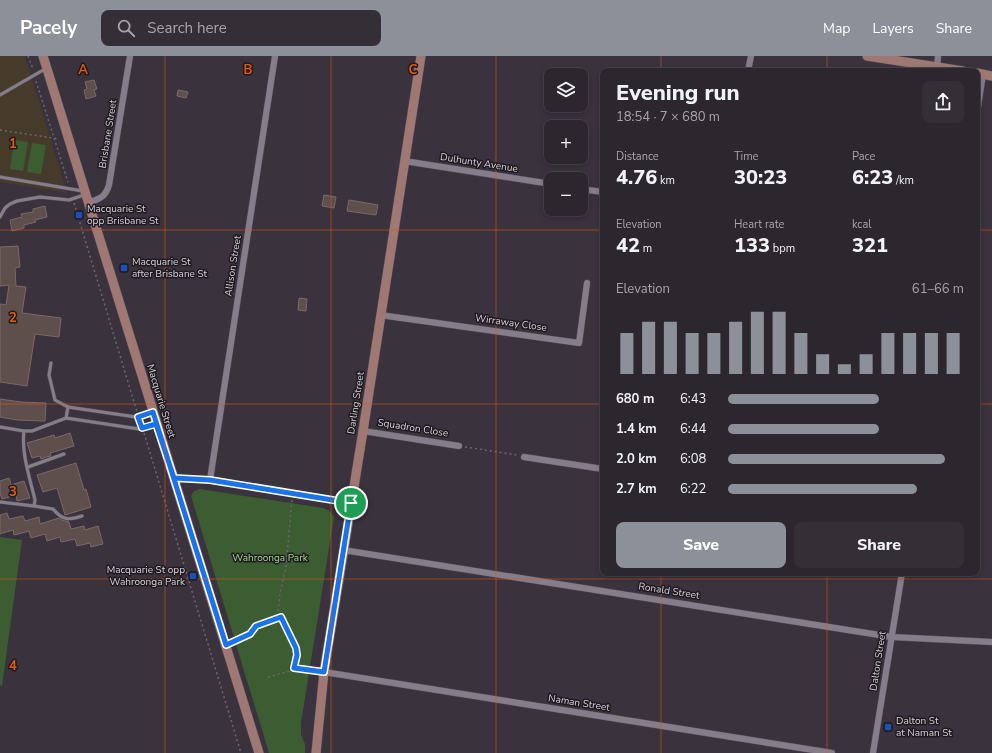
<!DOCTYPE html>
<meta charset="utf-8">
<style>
body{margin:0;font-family:"Nunito Sans",sans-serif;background:#342e36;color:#f1f3f6;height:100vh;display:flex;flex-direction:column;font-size:15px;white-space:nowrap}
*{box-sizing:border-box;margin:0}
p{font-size:13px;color:#a6a5aa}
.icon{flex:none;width:22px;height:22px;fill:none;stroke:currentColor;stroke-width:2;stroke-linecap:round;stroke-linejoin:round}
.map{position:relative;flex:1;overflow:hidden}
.side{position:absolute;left:600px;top:12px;width:380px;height:508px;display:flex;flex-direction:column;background:#2c262e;border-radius:8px;box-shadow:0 2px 6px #0003,0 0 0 1px #48434a}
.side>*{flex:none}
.fabs{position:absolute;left:544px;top:12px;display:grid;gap:8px}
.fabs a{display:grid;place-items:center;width:44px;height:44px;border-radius:8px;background:#2c262e;box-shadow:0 2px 6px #0003,0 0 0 1px #48434a;font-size:20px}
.pin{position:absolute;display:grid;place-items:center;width:34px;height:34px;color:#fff;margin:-17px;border:2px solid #fff;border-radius:50%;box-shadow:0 1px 4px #0007}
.round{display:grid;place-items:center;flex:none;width:42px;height:42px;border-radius:8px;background:#342e36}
.summary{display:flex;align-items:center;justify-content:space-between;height:68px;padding:0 16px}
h1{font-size:22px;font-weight:800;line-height:30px}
.figures{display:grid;grid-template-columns:repeat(3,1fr);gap:6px;height:68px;padding:4px 16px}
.figures div{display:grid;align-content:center}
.figures b{font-size:20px;font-weight:800}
.figures small{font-size:11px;font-weight:400}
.figures p{font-size:11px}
.chart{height:112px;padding:8px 16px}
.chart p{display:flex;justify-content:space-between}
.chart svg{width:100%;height:72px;margin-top:4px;stroke:#8c9099;stroke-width:6}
.primary-button{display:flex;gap:8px;margin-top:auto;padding:8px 16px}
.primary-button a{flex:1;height:46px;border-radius:8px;background:#8c9099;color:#fff;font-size:16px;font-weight:800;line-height:46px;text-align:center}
.primary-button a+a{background:#342e36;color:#f1f3f6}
ul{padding:0 16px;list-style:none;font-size:13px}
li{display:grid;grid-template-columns:64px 48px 1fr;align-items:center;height:30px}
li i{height:10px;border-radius:5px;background:#8c9099}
header{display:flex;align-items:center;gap:24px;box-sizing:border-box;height:56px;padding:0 20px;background:#8c9099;color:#fff}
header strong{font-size:19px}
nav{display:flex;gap:22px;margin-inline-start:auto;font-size:14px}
.search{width:280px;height:36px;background:#342e36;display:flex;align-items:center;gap:10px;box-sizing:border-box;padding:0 14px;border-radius:8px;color:#a6a5aa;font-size:15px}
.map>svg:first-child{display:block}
</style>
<header>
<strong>Pacely</strong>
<div class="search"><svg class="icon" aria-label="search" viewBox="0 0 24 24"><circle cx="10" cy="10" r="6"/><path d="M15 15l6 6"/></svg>Search here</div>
<nav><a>Map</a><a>Layers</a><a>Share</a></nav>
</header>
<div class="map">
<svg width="992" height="697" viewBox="0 0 992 697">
<rect width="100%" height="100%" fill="#3a323d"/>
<polygon fill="#463b2b" points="0,0 25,0 67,137 0,126"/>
<g fill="#3c5c31">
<polygon points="14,84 28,86 23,115 10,113"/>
<polygon points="32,87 46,89 41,118 27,116"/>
<polygon points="200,433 323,452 330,455 334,461 301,667 301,679 305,688 305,697 269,697 191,440 194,435"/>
<polygon points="0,481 22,484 2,630 0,629"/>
</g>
<g fill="#5e4e4c" stroke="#7b6967">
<polygon points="94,24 97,33 94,34 96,40 86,43 84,34 87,33 85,26"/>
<polygon points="178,34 188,36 186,42 177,40"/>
<polygon points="324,139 336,141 334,152 322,150"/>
<polygon points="349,144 378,149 376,159 347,155"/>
<polygon points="45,150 47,161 35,164 36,166 24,169 24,172 12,175 10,164 22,161 21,158 33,156 33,153"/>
<polygon points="18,190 20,211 15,212 16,230 26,231 22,257 61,262 59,281 35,278 27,330 0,326 0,248 6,249 9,229 0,230 0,191"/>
<polygon points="299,242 307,243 306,255 298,254"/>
<polygon points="0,343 21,346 46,347 45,365 17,364 0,361"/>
<polygon points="70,377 74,390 50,397 51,400 46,401 41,403 40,400 32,402 27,387 54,379 55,382"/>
<polygon points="76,407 84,434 86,433 91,451 65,459 57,432 43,436 37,419"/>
<polygon points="9,422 11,429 24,425 30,442 17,445 16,439 2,443 0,437 0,425"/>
<polygon points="7,457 9,463 23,460 25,465 39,461 40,468 59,462 62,464 69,466 71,473 84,470 85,474 98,470 103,488 91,491 90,487 77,490 75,483 61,486 60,481 47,485 45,478 31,482 29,475 14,479 13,474 0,478 0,459"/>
</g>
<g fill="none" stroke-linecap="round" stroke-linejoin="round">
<defs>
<g id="lane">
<polyline points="0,39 45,13"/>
<polyline points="0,121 83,135"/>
<polyline points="0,161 5,152 10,148 17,145 40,141 69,144 84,139"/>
<polyline points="68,351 136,361 152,356"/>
<polyline points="66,362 139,373 155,368"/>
<polyline points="0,371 24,375 32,375 66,362 68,351 55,344 49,319 51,307"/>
<polyline points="28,411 64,398"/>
<path d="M0 446 34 450 35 444C30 423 21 396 24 375"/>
<path d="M34 450 53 453C63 465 69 464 82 460"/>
</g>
<g id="street">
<polyline points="937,11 938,0"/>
<polyline points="748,15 751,0"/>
<polyline points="977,57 983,18"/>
<polyline points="404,105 551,128"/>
<polyline points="581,133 603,136"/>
<path d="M88 147C100 142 105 142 109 129L130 0"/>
<polyline points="380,259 579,287 587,227"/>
<polyline points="363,375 459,390"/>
<polyline points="524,401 603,413"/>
<polyline points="174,422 210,424 351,447"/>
<polyline points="210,424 275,0"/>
<polyline points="343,494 892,581 992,586"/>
<polyline points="324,616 832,697"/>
<polyline points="873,697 902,517"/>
</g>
<g id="secondary">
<polyline points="43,0 259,697"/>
<polyline points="867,0 963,15"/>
<polyline points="977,17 992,20"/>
<polyline points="316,697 324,616 363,375 421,0"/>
</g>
</defs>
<use href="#lane" stroke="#57505a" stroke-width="4"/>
<use href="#street" stroke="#57505a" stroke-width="7"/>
<use href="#secondary" stroke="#57505a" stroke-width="10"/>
<g stroke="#6d666f" stroke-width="1.5" stroke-dasharray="2 3" stroke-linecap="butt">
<polyline points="28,0 33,13"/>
<polyline points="36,25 68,126"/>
<polyline points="0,74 59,83"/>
<polyline points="74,147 137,356"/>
<polyline points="144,377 241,697"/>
<polyline points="465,391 517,399"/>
<polyline points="234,585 250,578 256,570 281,561"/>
<polyline points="295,612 316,615"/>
<polyline points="268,621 290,615 295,612 297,599 296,591 278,556 280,537 286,511 292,444"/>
</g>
<use href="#lane" stroke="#867d8a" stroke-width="3"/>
<use href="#street" stroke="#867d8a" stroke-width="6"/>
<use href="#secondary" stroke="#9f7874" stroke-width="9"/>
</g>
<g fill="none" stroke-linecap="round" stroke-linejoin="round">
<defs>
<polyline id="route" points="351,447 210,424 174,422 156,368 142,372 138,361 153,356 226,589 250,578 256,570 281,561 296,592 297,599 294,612 324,616 351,447"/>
</defs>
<use href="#route" stroke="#fff" stroke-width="8"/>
<use href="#route" stroke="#1a73e8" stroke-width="5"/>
</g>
<path fill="none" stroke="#e8590c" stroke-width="1" stroke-opacity="0.55" d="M165 0V697M331 0V697M496 0V697M661 0V15M827 0V15M0 174H603M977 174H992M0 348H603M977 348H992M661 517V697M827 517V697M0 523H992"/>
<g fill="#1a4fb4" stroke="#1f1b20" stroke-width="1.5">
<rect x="75" y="155" width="8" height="8" rx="2"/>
<rect x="120" y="208" width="8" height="8" rx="2"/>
<rect x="189" y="516" width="8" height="8" rx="2"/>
<rect x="884" y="667" width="8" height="8" rx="2"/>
</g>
<g text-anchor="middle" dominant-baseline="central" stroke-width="3" stroke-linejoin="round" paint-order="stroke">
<g font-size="10" fill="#d6d1d8" stroke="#1f1b20">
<text transform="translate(108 78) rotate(-81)">Brisbane Street</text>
<text transform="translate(479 107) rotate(9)">Dulhunty Avenue</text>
<text transform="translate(233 210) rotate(-81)">Allison Street</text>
<text transform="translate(511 267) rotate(8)">Wirraway Close</text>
<text transform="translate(161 345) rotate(73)">Macquarie Street</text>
<text transform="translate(356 347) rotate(-81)">Darling Street</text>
<text transform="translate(413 372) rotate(9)">Squadron Close</text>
<text transform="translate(669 535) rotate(9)">Ronald Street</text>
<text transform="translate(878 605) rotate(-81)">Dalton Street</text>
<text transform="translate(579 647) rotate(9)">Naman Street</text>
</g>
<g font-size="10" fill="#d6d1d8" stroke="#1f1b20" text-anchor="start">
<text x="87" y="153">Macquarie St<tspan x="87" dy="12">opp Brisbane St</tspan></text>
<text x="132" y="206">Macquarie St<tspan x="132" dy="12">after Brisbane St</tspan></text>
<text x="185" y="514" text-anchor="end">Macquarie St opp<tspan x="185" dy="12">Wahroonga Park</tspan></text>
<text x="896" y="665">Dalton St<tspan x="896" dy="12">at Naman St</tspan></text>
</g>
<g font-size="10" fill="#9ed88a" stroke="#1f1b20">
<text x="270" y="502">Wahroonga Park</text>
</g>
</g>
<g font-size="13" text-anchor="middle" font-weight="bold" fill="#e8590c" stroke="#1f1b20" stroke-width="3" stroke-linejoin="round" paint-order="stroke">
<text x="83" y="18">A</text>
<text x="248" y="18">B</text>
<text x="413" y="18">C</text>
<text x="13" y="92">1</text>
<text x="13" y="266">2</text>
<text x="13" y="440">3</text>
<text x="13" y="614">4</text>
</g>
</svg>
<div class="fabs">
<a><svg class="icon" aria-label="layers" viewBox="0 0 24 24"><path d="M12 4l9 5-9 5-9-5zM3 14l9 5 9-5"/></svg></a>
<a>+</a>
<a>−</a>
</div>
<div class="pin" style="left:351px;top:447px;background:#1e9e55"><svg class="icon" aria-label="arrive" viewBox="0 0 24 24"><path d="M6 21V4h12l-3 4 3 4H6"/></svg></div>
<section class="side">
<div class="summary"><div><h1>Evening run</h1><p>18:54 · 7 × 680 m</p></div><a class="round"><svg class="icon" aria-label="share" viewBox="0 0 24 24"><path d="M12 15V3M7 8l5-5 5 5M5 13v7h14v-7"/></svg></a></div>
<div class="figures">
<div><p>Distance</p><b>4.76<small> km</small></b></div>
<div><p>Time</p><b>30:23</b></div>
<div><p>Pace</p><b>6:23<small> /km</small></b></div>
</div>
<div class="figures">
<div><p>Elevation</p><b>42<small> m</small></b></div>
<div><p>Heart rate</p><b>133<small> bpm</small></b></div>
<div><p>kcal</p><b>321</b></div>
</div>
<div class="chart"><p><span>Elevation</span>61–66 m</p>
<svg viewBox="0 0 160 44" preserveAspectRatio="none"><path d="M5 44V19M15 44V12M25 44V12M35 44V19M45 44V19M55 44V12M65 44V6M75 44V6M85 44V19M95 44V32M105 44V38M115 44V32M125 44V19M135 44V19M145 44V19M155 44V19"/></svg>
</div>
<ul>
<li><b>680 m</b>6:43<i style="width:64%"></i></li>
<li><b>1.4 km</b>6:44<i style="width:64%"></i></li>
<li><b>2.0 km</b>6:08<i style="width:92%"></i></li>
<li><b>2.7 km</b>6:22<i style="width:80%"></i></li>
</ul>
<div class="primary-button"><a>Save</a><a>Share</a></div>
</section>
</div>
